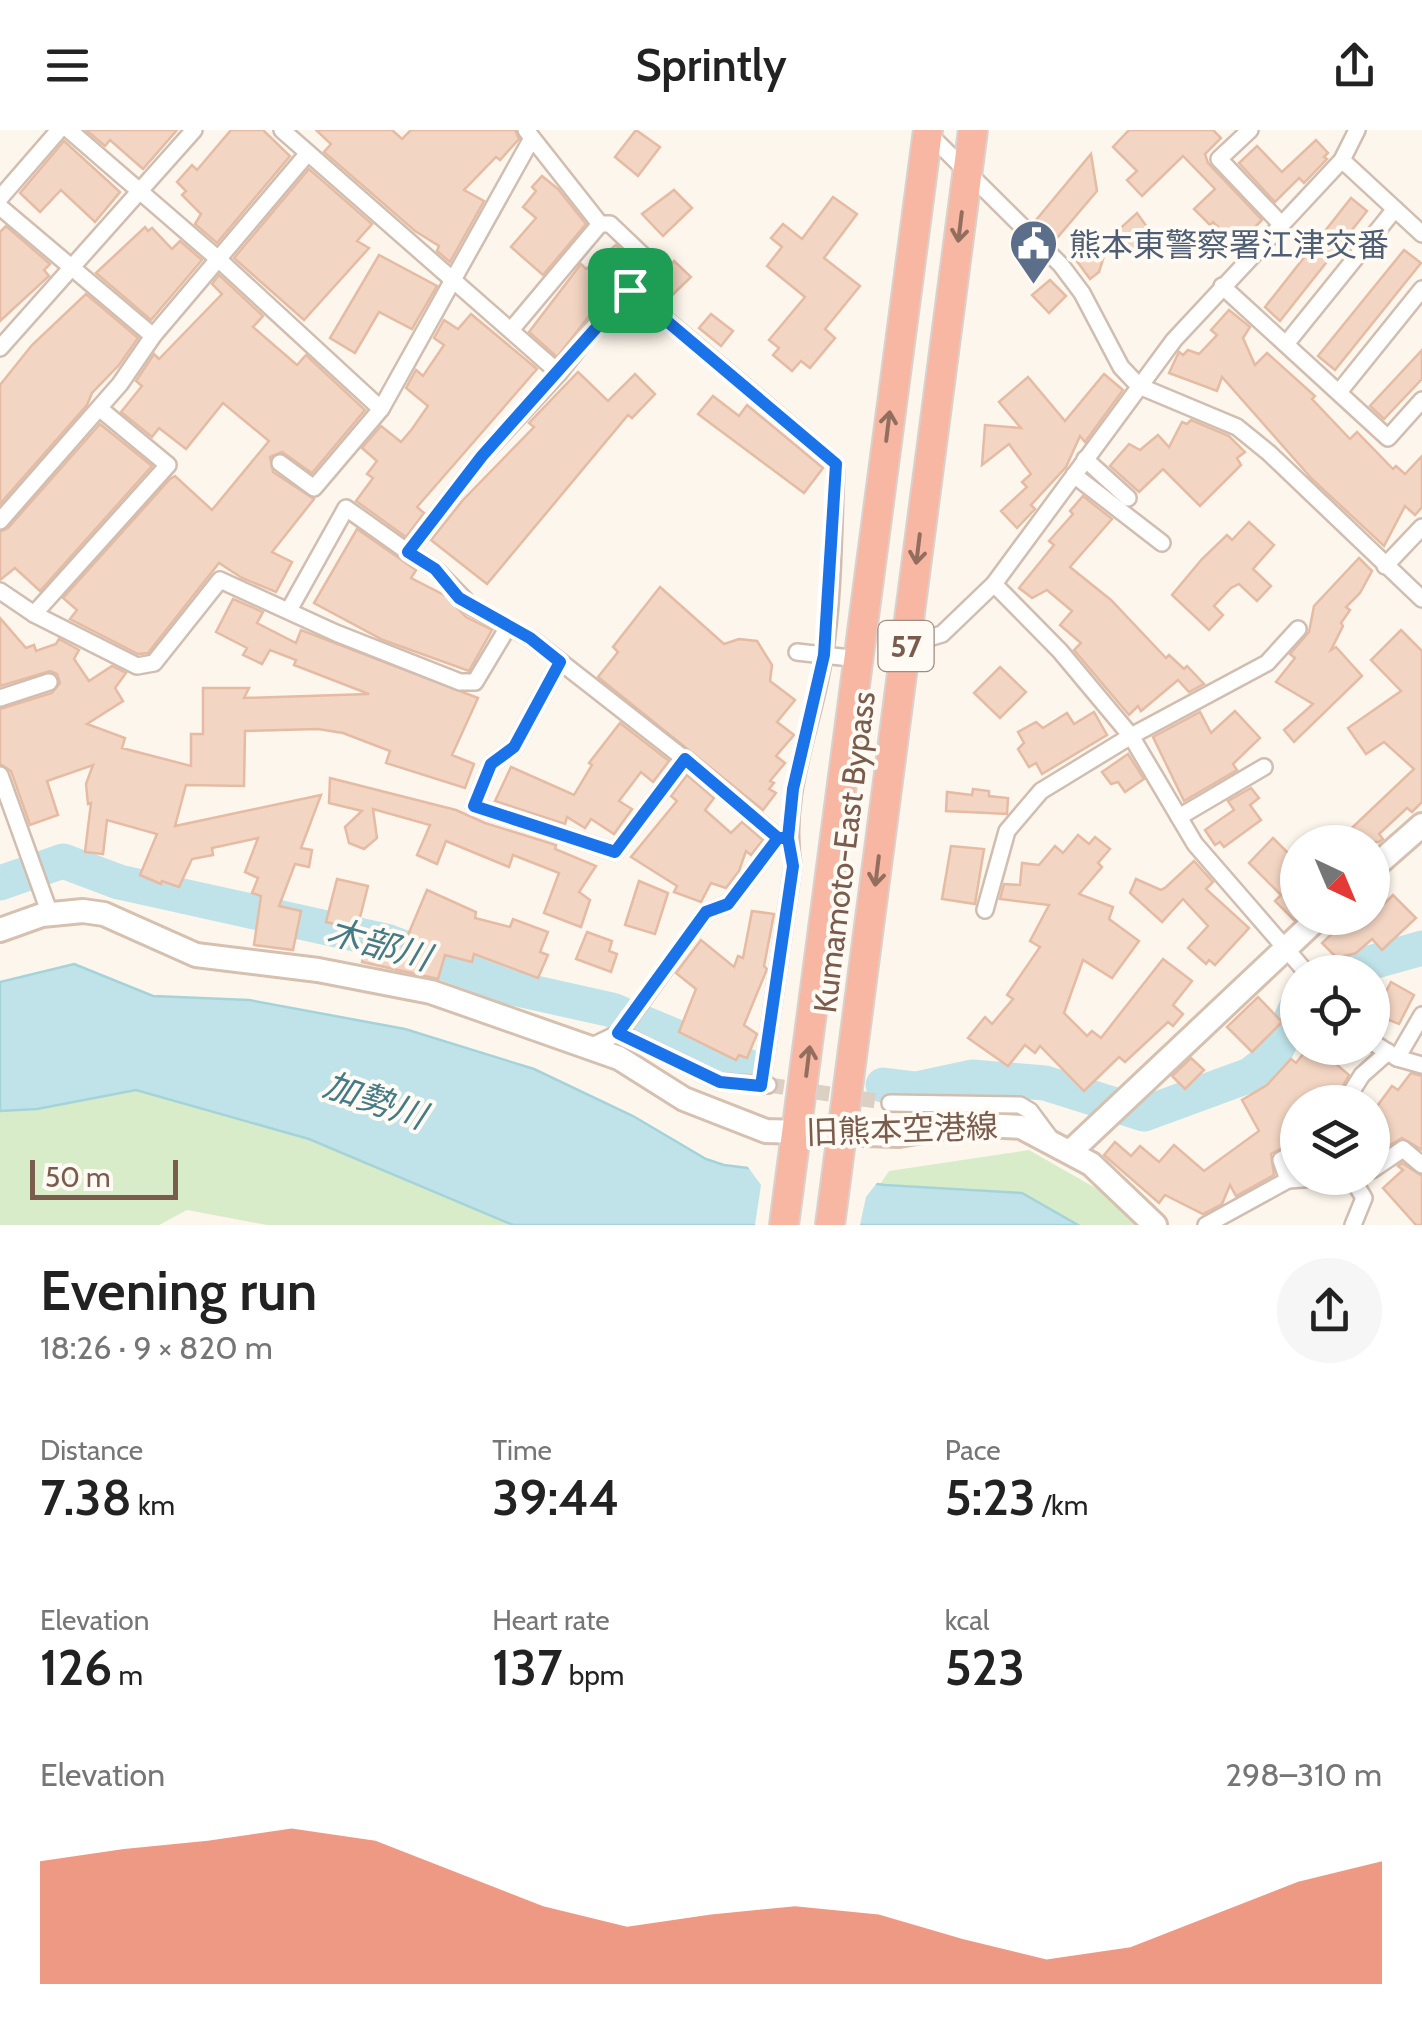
<!DOCTYPE html>
<meta charset="utf-8">
<style>
body{margin:0;font-family:Cabin,"Noto Sans JP",sans-serif;background:#f6f6f6;color:#222;height:100vh;display:flex;flex-direction:column;font-size:38px;white-space:nowrap}
*{box-sizing:border-box;margin:0}
p{font-size:32px;color:#767676}
.icon{flex:none;width:55px;height:55px;fill:none;stroke:currentColor;stroke-width:2;stroke-linecap:round;stroke-linejoin:round}
.map{position:relative;height:1095px;overflow:hidden}
.drawer{display:flex;flex-direction:column;background:#fff;flex:1}
.drawer>*{flex:none}
.needle{width:65px;rotate:136deg}
.controls{position:absolute;left:1280px;top:695px;display:grid;gap:20px}
.controls a{display:grid;place-items:center;width:110px;height:110px;border-radius:50%;background:#fff;box-shadow:0 2px 8px #0004;font-size:50px}
.scale{position:absolute;left:30px;bottom:25px;width:148px;box-sizing:border-box;padding-left:10px;border:5px solid #7a5c4d;border-top:0;font-size:28px;line-height:35px;white-space:nowrap;color:#7a5c4d;-webkit-text-stroke:8px #fffaf3;paint-order:stroke}
.pin{position:absolute;display:grid;place-items:center;width:85px;height:85px;color:#fff;margin:-42px;border-radius:20px;box-shadow:0 5px 15px #0006}
.round{display:grid;place-items:center;flex:none;width:105px;height:105px;border-radius:52px;background:#f6f6f6}
.summary{display:flex;align-items:center;justify-content:space-between;height:170px;padding:0 40px}
h1{font-size:55px;font-weight:600;line-height:75px}
.figures{display:grid;grid-template-columns:repeat(3,1fr);gap:15px;height:170px;padding:10px 40px}
.figures div{display:grid;align-content:center}
.figures b{font-size:50px;font-weight:600}
.figures small{font-size:28px;font-weight:400}
.figures p{font-size:28px}
.chart{height:280px;padding:20px 40px}
.chart p{display:flex;justify-content:space-between}
.chart svg{width:100%;height:180px;margin-top:10px;fill:#e76f51;opacity:.7}
header{display:flex;justify-content:space-between;align-items:center;height:130px;padding:0 40px;background:#fff;font-size:45px;font-weight:600}
.map>svg:first-child{display:block}
</style>
<header><svg class="icon" aria-label="menu" viewBox="0 0 24 24"><path d="M4 6h16M4 12h16M4 18h16"/></svg>Sprintly<svg class="icon" aria-label="share" viewBox="0 0 24 24"><path d="M12 15V3M7 8l5-5 5 5M5 13v7h14v-7"/></svg></header>
<div class="map">
<svg width="1422" height="1095" viewBox="0 0 1422 1095">
<rect width="100%" height="100%" fill="#fdf6ec"/>
<g fill="#d8ecc9">
<polygon points="136,960 309,1009 513,1095 267,1095 187,1080 159,1095 0,1095 0,981 37,979"/>
<polygon points="1029,1020 1099,1060 1137,1095 861,1095 863,1080 889,1041"/>
</g>
<polygon fill="#bfe3e8" stroke="#a5d3da" stroke-width="2.5" points="74,834 153,866 249,870 405,899 534,939 633,986 706,1029 724,1035 885,1055 1022,1063 1078,1095 513,1095 309,1009 136,960 37,979 0,981 0,852"/>
<polygon fill="#fdf6ec" points="745,1033 751,1033 880,1049 866,1067 860,1095 755,1095 761,1055"/>
<g fill="none" stroke-linecap="round" stroke-linejoin="round">
<g stroke="#bfe3e8" stroke-width="35">
<polyline points="0,753 63,731 119,752 386,811 509,857 612,880 752,938"/>
<polyline points="1337,842 1422,818"/>
<polyline points="883,955 916,959 972,947 1045,953 1144,984 1250,945 1273,927 1298,874"/>
</g>
</g>
<g fill="#f3d5c3" stroke="#e6bba3" stroke-width="2.5">
<polygon points="86,0 177,0 143,39 110,10 105,16"/>
<polygon points="231,0 263,0 290,26 217,113 195,94 201,84 182,65 186,61 177,52 192,35 197,40"/>
<polygon points="316,0 392,0 402,9 411,0 515,0 519,9 500,30 496,27 464,60 484,71 450,132 437,121 439,116 415,101 324,22 331,14"/>
<polygon points="636,0 660,17 638,46 615,27"/>
<polygon points="1129,0 1213,0 1221,8 1205,24 1208,33 1262,90 1254,98 1258,102 1244,116 1236,108 1233,112 1213,92 1210,95 1194,79 1215,59 1183,26 1142,66 1127,50 1137,41 1113,17"/>
<polygon points="1316,10 1328,23 1324,27 1327,29 1304,53 1299,48 1275,72 1239,33 1257,16 1282,42"/>
<polygon points="64,11 120,62 95,92 61,60 40,82 20,63"/>
<polygon points="1091,24 1097,61 1057,108 1036,90"/>
<polygon points="309,39 372,94 357,111 369,118 304,190 234,128"/>
<polygon points="542,46 558,59 586,94 543,145 511,117 536,88 523,77 536,61 532,57"/>
<polygon points="674,60 692,78 663,106 642,84"/>
<polygon points="833,67 857,84 824,128 860,156 825,199 835,208 810,238 801,231 792,241 773,225 779,218 769,210 805,167 767,136 782,117 771,108 783,94 802,109"/>
<polygon points="1351,68 1367,81 1280,191 1265,177"/>
<polygon points="1137,83 1157,111 1139,129 1114,104"/>
<polygon points="6,96 50,134 44,140 49,146 0,191 0,102"/>
<polygon points="145,97 148,101 152,98 172,119 180,111 202,130 151,190 96,143"/>
<polygon points="616,115 638,137 597,176 557,227 529,202 581,134 586,139"/>
<polygon points="1096,115 1104,126 1099,142 1090,149 1076,130"/>
<polygon points="1404,120 1421,133 1335,240 1318,226"/>
<polygon points="379,125 437,156 412,199 379,182 355,223 330,208"/>
<polygon points="674,131 691,147 664,173 648,160"/>
<polygon points="219,145 263,186 253,197 297,235 306,225 365,280 312,343 282,322 270,327 273,342 314,369 272,422 292,432 276,462 242,448 219,433 148,523 138,524 70,489 77,480 63,468 170,349 175,346 212,380 269,311 223,273 186,319 159,298 152,307 121,282 142,256 136,251 154,224 159,229 222,164 212,154"/>
<polygon points="1050,150 1066,166 1049,183 1032,165"/>
<polygon points="86,164 138,208 119,235 92,263 87,275 0,374 0,255 32,215"/>
<polygon points="1229,180 1250,197 1243,208 1255,235 1267,223 1315,266 1312,269 1350,309 1357,302 1393,339 1396,336 1405,344 1422,326 1422,377 1415,385 1405,376 1384,416 1312,349 1222,247 1217,261 1169,243 1179,222 1183,225 1188,220 1199,224 1217,205 1211,200"/>
<polygon points="471,184 537,239 417,377 424,383 406,407 356,371 373,348 367,344 377,331 362,318 381,296 401,312 412,299 428,276 406,258 416,240 423,246 444,215 434,208 444,190 458,199"/>
<polygon points="711,184 733,201 721,216 699,198"/>
<polygon points="1422,220 1422,249 1384,289 1370,276"/>
<polygon points="578,242 608,271 635,244 655,264 632,288 628,285 487,454 431,410 463,370 534,297 529,293"/>
<polygon points="1104,244 1123,260 1085,312 1080,306 1066,337 1031,375 1035,379 1017,398 1001,381 1027,357 1022,352 1031,344 1009,314 982,335 985,295 1021,298 999,272 1028,247 1065,291"/>
<polygon points="713,266 739,286 747,275 823,338 804,363 698,284"/>
<polygon points="1191,290 1229,306 1245,322 1237,328 1241,335 1200,376 1163,339 1139,362 1110,336 1129,314 1140,320 1158,305 1169,317 1182,292 1187,294"/>
<polygon points="100,294 152,336 40,461 15,438 0,450 0,402 8,398"/>
<polygon points="1083,366 1112,389 1070,437 1111,470 1166,528 1169,525 1184,539 1187,536 1204,554 1189,562 1178,550 1141,581 1138,576 1129,585 1074,520 1081,513 1060,495 1072,481 1047,460 1032,468 1019,458 1054,415 1049,411 1073,384 1070,381"/>
<polygon points="1249,392 1274,415 1253,439 1271,456 1257,471 1239,454 1231,458 1214,476 1223,485 1209,500 1172,465 1202,429 1227,405 1232,410"/>
<polygon points="357,399 416,440 411,448 446,466 466,487 492,500 469,541 383,510 314,473"/>
<polygon points="1359,428 1372,441 1360,463 1346,477 1350,480 1341,493 1343,496 1331,520 1336,517 1362,546 1294,612 1284,600 1313,574 1276,552 1295,528 1290,524 1309,502 1314,476"/>
<polygon points="660,457 724,514 739,509 757,511 772,535 770,551 795,570 777,592 794,605 776,626 785,633 770,651 774,653 769,659 776,663 763,680 598,547 618,522 613,517"/>
<polygon points="233,469 263,482 257,493 296,513 301,500 478,568 452,625 474,634 465,658 386,633 390,621 343,603 318,599 245,601 244,656 186,655 175,696 321,665 301,718 312,720 309,737 295,734 279,776 301,781 293,820 254,815 261,766 252,763 258,748 245,742 258,708 212,718 213,725 192,729 179,757 162,751 161,754 140,745 157,704 107,690 103,724 85,722 91,673 88,674 86,654 93,635 47,651 58,685 30,695 11,641 0,634 0,579 52,563 60,553 57,544 50,541 0,556 0,488 26,518 34,515 36,521 56,514 59,509 79,520 74,529 89,551 112,536 126,543 115,558 123,571 87,594 125,608 122,618 191,636 191,604 203,604 203,558 249,558 244,568 369,564 294,535 296,530 270,520 262,534 243,525 247,518 216,502"/>
<polygon points="1401,500 1422,521 1422,672 1412,682 1407,678 1379,704 1383,709 1379,712 1337,712 1414,639 1384,612 1366,624 1348,598 1401,561 1371,530"/>
<polygon points="1000,537 1026,562 1000,588 974,563"/>
<polygon points="1235,581 1260,608 1233,634 1237,640 1184,671 1153,607 1200,582 1211,603"/>
<polygon points="1094,582 1107,605 1042,644 1036,633 1029,637 1018,619 1024,613 1018,602 1036,592 1043,598 1067,583 1074,594"/>
<polygon points="620,593 669,631 653,652 641,642 619,671 632,679 614,704 591,689 585,698 567,687 565,694 495,671 511,637 574,665 592,635 589,633"/>
<polygon points="1128,624 1144,649 1125,662 1118,652 1111,654 1102,642"/>
<polygon points="687,645 714,668 705,680 731,703 742,692 763,710 751,725 746,721 739,741 726,758 711,753 701,772 674,762 677,756 631,727 677,671 671,666"/>
<polygon points="330,648 456,680 485,693 556,715 555,719 596,736 579,762 590,770 581,797 544,783 559,743 513,725 509,737 446,711 437,734 417,725 430,695 373,679 377,708 364,719 349,713 345,697 362,681 329,673"/>
<polygon points="1251,658 1259,668 1250,675 1261,690 1224,717 1220,712 1215,715 1205,700 1234,680 1228,671"/>
<polygon points="973,659 989,661 989,666 1008,668 1007,684 946,681 947,662 972,665"/>
<polygon points="1078,705 1089,714 1095,707 1110,719 1098,733 1102,737 1079,764 1113,777 1109,789 1139,811 1112,848 1083,830 1064,883 1087,906 1092,901 1101,908 1163,829 1192,851 1173,875 1183,884 1173,896 1168,892 1125,932 1119,927 1084,961 1040,916 1035,923 1025,915 1008,936 968,908 985,887 992,894 1013,869 1007,865 1040,817 1030,811 1049,775 1000,769 1004,754 1020,755 1022,733 1039,735 1055,716 1063,723"/>
<polygon points="1273,708 1293,728 1283,737 1298,750 1298,787 1294,790 1275,771 1281,765 1249,733"/>
<polygon points="951,716 984,719 975,774 942,769"/>
<polygon points="1194,731 1213,752 1206,759 1249,798 1215,835 1209,830 1206,834 1188,818 1208,796 1183,769 1162,792 1130,763 1136,749 1161,760 1166,757"/>
<polygon points="337,749 368,756 357,799 326,792"/>
<polygon points="639,751 668,763 655,804 625,795"/>
<polygon points="427,760 476,782 475,788 510,797 513,789 548,802 540,822 548,825 538,848 474,824 472,832 445,825 438,849 362,832 366,815 400,824"/>
<polygon points="1372,760 1385,773 1393,765 1416,788 1382,820 1372,809 1356,823 1337,828 1322,813 1349,788 1372,788"/>
<polygon points="752,781 774,784 764,836 767,839 744,895 757,904 747,928 739,925 736,930 679,902 696,859 676,843 701,810 734,837 738,826 743,828"/>
<polygon points="587,802 612,811 609,821 617,824 611,842 576,829"/>
<polygon points="1391,852 1414,865 1399,894 1374,884"/>
<polygon points="1258,867 1282,892 1252,922 1227,897"/>
<polygon points="1308,918 1338,918 1330,929 1349,945 1334,972 1298,972 1298,1010 1271,1024 1274,1045 1236,1066 1230,1055 1222,1074 1203,1084 1165,1065 1159,1073 1104,1025 1115,1012 1131,1026 1140,1016 1159,1032 1174,1015 1204,1041 1259,1001 1242,970 1267,955 1291,929 1296,933"/>
<polygon points="1191,928 1204,940 1185,959 1172,946"/>
<polygon points="1411,943 1422,946 1422,1020 1402,1008 1380,1021 1372,1015 1372,983 1392,956 1398,960"/>
<polygon points="1402,1033 1422,1046 1422,1095 1416,1095 1383,1058 1403,1040 1398,1036"/>
</g>
<g fill="none" stroke-linecap="round" stroke-linejoin="round">
<polyline stroke="#dcd0c4" stroke-width="15" stroke-dasharray="15 8" stroke-linecap="butt" points="769,955 890,973"/>
<defs>
<g id="street">
<polyline points="69,0 217,128 381,279 531,10"/>
<polyline points="282,0 559,243"/>
<polyline points="526,0 600,94 610,94 651,133 647,146 606,183 559,243 482,326 408,422 435,439 472,477 530,508 700,641 778,708 788,709"/>
<polyline points="1250,0 1219,29 1281,94"/>
<polyline points="928,3 1061,135 1082,163 1121,237 1139,256 1237,297 1269,323 1422,469"/>
<polyline points="1342,30 1422,104"/>
<polyline points="0,68 59,0"/>
<polyline points="0,77 153,206"/>
<polyline points="1222,156 1388,308 1422,270"/>
<path d="M631 160 836 334C833 397 834 463 824 526 813 597 781 663 793 736L761 956"/>
<polyline points="511,200 600,94"/>
<polyline points="1286,214 1395,79"/>
<polyline points="0,218 194,0"/>
<polyline points="1339,262 1422,159"/>
<polyline points="1085,329 1128,368"/>
<polyline points="280,333 314,358 381,279"/>
<polyline points="1074,345 1162,413"/>
<polyline points="0,391 120,254 153,206 308,23"/>
<polyline points="1385,436 1422,397"/>
<polyline points="994,454 1060,521 1131,606 1195,714 1306,842"/>
<polyline points="0,461 34,484 137,536 154,533 220,450 336,503 460,552 475,552 508,497"/>
<polyline points="289,480 346,378 408,422"/>
<polyline points="34,484 168,335 99,278"/>
<polyline points="906,515 942,504 994,454 1174,210 1342,30 1357,0"/>
<polyline points="797,522 859,529"/>
<polyline points="560,532 514,617 491,634 474,676 615,722 685,629"/>
<polyline points="0,568 49,552"/>
<polyline points="0,645 50,784"/>
<polyline points="1179,687 1264,637"/>
<polyline points="985,780 1007,701 1041,661 1131,606 1267,533 1298,499"/>
<polyline points="619,903 706,782 728,774 778,708"/>
<polyline points="1372,912 1397,928 1422,935"/>
<polyline points="592,916 619,903 720,952 768,955"/>
<polyline points="1397,928 1422,885"/>
<polyline points="1345,972 1362,945 1388,922"/>
<polyline points="890,973 1020,975 1030,981 1053,1012"/>
<polyline points="1372,1040 1403,1019 1422,1035"/>
<polyline points="1345,1048 1355,1053 1364,1068 1353,1095"/>
<polyline points="1288,1050 1317,1048"/>
<polyline points="1206,1095 1288,1050 1281,1030 1298,1021"/>
</g>
<g id="secondary">
<polyline points="1372,739 1422,695"/>
<polyline points="0,800 42,785 83,781 104,784 196,825 318,840 431,862 619,928 684,969 766,1001 899,1005 964,994 1021,997 1091,1034 1155,1095"/>
<polyline points="1071,1021 1318,788"/>
</g>
<g id="highway">
<polyline points="784,1095 928,0"/>
<polyline points="830,1095 973,0"/>
</g>
</defs>
<use href="#street" stroke="#d1beb0" stroke-width="20"/>
<use href="#secondary" stroke="#d6c0b0" stroke-width="28"/>
<use href="#highway" stroke="#dad1cd" stroke-width="32"/>
<use href="#street" stroke="#fff" stroke-width="15"/>
<use href="#secondary" stroke="#fff" stroke-width="22"/>
<use href="#highway" stroke="#f7b7a3" stroke-width="28"/>
</g>
<defs><path id="oneway-shaft" d="M-6 0H5M1.5-3L5.5 0L1.5 3" fill="none" stroke-width="1.6" stroke-linecap="round" stroke-linejoin="round" transform="scale(2.5)"/></defs>
<g stroke="#936e5e">
<use href="#oneway-shaft" transform="translate(960 97) rotate(97)"/>
<use href="#oneway-shaft" transform="translate(888 296) rotate(-83)"/>
<use href="#oneway-shaft" transform="translate(918 419) rotate(97)"/>
<use href="#oneway-shaft" transform="translate(877 741) rotate(97)"/>
<use href="#oneway-shaft" transform="translate(808 931) rotate(-83)"/>
</g>
<g fill="none" stroke-linecap="round" stroke-linejoin="round">
<defs>
<polyline id="route" points="630,160 482,326 408,422 435,439 459,468 530,508 560,532 514,617 491,634 474,676 615,722 685,629 778,708 788,708 793,736 761,956 720,952 618,903 706,782 728,774 778,708 788,708 793,659 824,525 836,334 630,160"/>
</defs>
<use href="#route" stroke="#fff" stroke-width="20"/>
<use href="#route" stroke="#1a73e8" stroke-width="12"/>
</g>
<defs>
<symbol id="civic-pin" viewBox="-11 -11 22 30"><path d="M0 17L-7.5 6A9.5 9.5 0 1 1 7.5 6Z" fill="#5c6f8a" stroke="#fffaf3"/><path d="M-.6-6.5H3V-4.5H.6V-3L4-1V1h2V6H-6V1h2V-1L-.6-3ZM-1.2 2.5V6h2.4V2.5Z" fill="#fff"/></symbol>
</defs>
<g fill-rule="evenodd">
<use href="#civic-pin" x="1006" y="86" width="55" height="75"/>
</g>
<g text-anchor="middle" dominant-baseline="central" stroke-width="8" stroke-linejoin="round" paint-order="stroke">
<rect fill="#fffaf3" stroke="#a28b7f" stroke-width="2.5" x="878.5" y="491" width="55" height="50" rx="8"/>
<g font-size="30" font-weight="bold" fill="#7a5c4d">
<text x="906" y="516">57</text>
</g>
<g font-size="32" fill="#4e5e75" stroke="#fffaf3" text-anchor="start">
<text x="1069" y="114">熊本東警察署江津交番</text>
</g>
<g font-size="32" fill="#7a5c4d" stroke="#fffaf3">
<text transform="translate(844 722) rotate(-83)">Kumamoto-East Bypass</text>
<text transform="translate(902 999) rotate(-2)">旧熊本空港線</text>
</g>
<g font-size="35" font-style="italic" fill="#437c86" stroke="#fffaf3">
<text transform="translate(379 814) rotate(16)">木部川</text>
<text transform="translate(375 970) rotate(19)">加勢川</text>
</g>
</g>
</svg>
<div class="controls">
<a><svg class="needle" viewBox="-14 -14 28 28"><path d="M0-13l5 13h-10z" fill="#e53935"/><path d="M0 13l5-13h-10z" fill="#767676"/></svg></a>
<a><svg class="icon" aria-label="locate" viewBox="0 0 24 24"><circle cx="12" cy="12" r="6"/><path d="M12 2v4M12 18v4M2 12h4M18 12h4"/></svg></a>
<a><svg class="icon" aria-label="layers" viewBox="0 0 24 24"><path d="M12 4l9 5-9 5-9-5zM3 14l9 5 9-5"/></svg></a>
</div>
<div class="scale">50 m</div>
<div class="pin" style="left:630px;top:160px;background:#1e9e55"><svg class="icon" aria-label="arrive" viewBox="0 0 24 24"><path d="M6 21V4h12l-3 4 3 4H6"/></svg></div>
</div>
<section class="drawer">
<div class="summary"><div><h1>Evening run</h1><p>18:26 · 9 × 820 m</p></div><a class="round"><svg class="icon" aria-label="share" viewBox="0 0 24 24"><path d="M12 15V3M7 8l5-5 5 5M5 13v7h14v-7"/></svg></a></div>
<div class="figures">
<div><p>Distance</p><b>7.38<small> km</small></b></div>
<div><p>Time</p><b>39:44</b></div>
<div><p>Pace</p><b>5:23<small> /km</small></b></div>
</div>
<div class="figures">
<div><p>Elevation</p><b>126<small> m</small></b></div>
<div><p>Heart rate</p><b>137<small> bpm</small></b></div>
<div><p>kcal</p><b>523</b></div>
</div>
<div class="chart"><p><span>Elevation</span>298–310 m</p>
<svg viewBox="0 0 160 44" preserveAspectRatio="none"><path d="M0 44V14L10 11L20 9L30 6L40 9L50 17L60 25L70 30L80 27L90 25L100 27L110 33L120 38L130 35L140 27L150 19L160 14V44z"/></svg>
</div>
</section>
